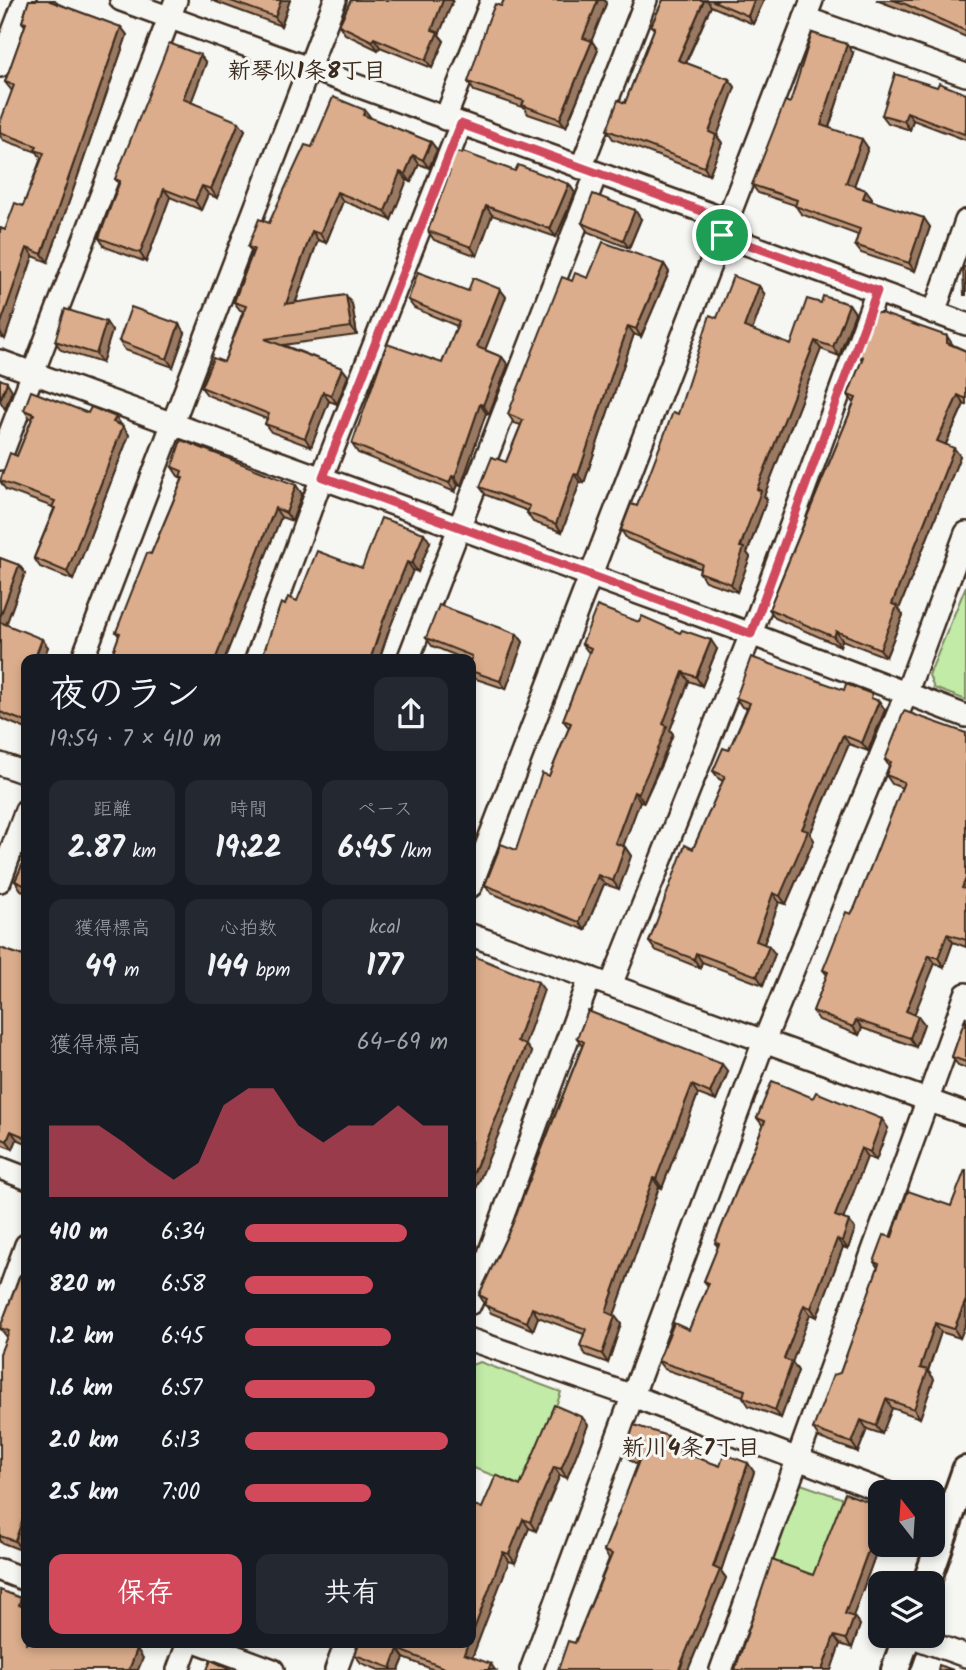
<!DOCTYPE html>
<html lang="ja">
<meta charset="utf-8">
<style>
body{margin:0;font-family:Kalam,"Klee One",sans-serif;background:#242831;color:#f1f3f6;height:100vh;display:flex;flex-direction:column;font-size:26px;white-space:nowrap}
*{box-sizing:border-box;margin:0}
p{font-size:23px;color:#9ea1a6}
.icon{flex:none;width:38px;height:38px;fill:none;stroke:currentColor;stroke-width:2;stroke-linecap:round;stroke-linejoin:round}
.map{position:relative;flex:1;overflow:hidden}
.details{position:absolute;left:21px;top:654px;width:455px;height:994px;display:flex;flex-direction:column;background:#171b24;border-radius:14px;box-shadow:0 4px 10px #0003}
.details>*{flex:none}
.needle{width:46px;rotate:343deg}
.buttons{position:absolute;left:868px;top:1480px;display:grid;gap:14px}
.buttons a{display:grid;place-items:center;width:77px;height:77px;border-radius:14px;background:#171b24;box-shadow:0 4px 10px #0003;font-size:35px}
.pin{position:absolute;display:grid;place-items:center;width:60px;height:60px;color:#fff;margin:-30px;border:4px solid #fff;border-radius:50%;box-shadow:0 2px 7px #0007}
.round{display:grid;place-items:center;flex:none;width:74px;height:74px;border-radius:14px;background:#242831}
.overview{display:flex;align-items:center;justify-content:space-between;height:119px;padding:0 28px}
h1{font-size:38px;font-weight:700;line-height:52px}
.figures{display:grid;grid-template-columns:repeat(3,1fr);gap:10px;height:119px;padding:7px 28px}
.figures div{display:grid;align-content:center;border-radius:14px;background:#242831;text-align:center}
.figures b{font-size:30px;font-weight:700}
.figures small{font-size:19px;font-weight:400}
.figures p{font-size:19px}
.chart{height:196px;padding:14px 28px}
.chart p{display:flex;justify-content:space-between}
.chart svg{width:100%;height:126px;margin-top:7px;fill:#d1495b;opacity:.7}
.button{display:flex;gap:14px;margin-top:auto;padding:14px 28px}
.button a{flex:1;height:80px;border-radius:14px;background:#d1495b;color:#fff;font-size:28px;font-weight:700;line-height:80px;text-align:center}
.button a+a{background:#242831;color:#f1f3f6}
ul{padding:0 28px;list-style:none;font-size:23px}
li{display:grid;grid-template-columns:112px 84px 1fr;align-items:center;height:52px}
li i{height:18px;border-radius:9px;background:#d1495b}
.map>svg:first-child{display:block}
</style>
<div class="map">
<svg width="966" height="1670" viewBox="0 0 966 1670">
<rect width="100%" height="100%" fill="#f6f6f2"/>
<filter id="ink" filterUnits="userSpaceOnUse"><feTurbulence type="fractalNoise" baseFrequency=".0143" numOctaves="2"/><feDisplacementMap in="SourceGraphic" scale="14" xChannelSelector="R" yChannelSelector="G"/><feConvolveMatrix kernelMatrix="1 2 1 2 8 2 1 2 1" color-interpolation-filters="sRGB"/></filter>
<g filter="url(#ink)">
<g fill="#c2eba7" stroke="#7e8a62" stroke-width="2">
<polygon points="966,586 966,700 934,688 929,675"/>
<polygon points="480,1362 561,1392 527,1488 471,1467 471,1365"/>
<polygon points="795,1482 847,1500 818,1578 769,1559"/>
</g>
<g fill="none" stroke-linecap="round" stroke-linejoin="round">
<defs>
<g id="minor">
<polyline points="121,0 727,220"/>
<polyline points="805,18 966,75"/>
<polyline points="0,66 25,0"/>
<polyline points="445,119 492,0"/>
<polyline points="581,168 646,0"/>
<polyline points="722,235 966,324"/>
<polyline points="934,313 966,221"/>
<polyline points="0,361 751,634 966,716"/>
<polyline points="0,459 176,0"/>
<polyline points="82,660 335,0"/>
<polyline points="256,660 322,477 461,124"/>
<polyline points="408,660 596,174"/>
<polyline points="0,764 26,773"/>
<polyline points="0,881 26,810"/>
<polyline points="471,886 812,0"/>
<polyline points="471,935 966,1114"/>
<polyline points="611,985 751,634 877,291"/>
<polyline points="0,1168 26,1178"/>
<polyline points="471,1303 590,978"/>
<polyline points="0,1317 26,1245"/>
<polyline points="471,1340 633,1396 887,1493"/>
<polyline points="933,1511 949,1517"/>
<polyline points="0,1570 26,1580"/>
<polyline points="910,1636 966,1656"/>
<polyline points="200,1643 273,1670"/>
<polyline points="178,1670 188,1643"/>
<polyline points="336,1670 346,1643"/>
<polyline points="531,1670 764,1041 906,694 966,533"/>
<polyline points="721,1670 966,994"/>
</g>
<g id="tertiary">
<polyline points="926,1584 966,1470"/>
<polyline points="895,1670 907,1636"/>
</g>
</defs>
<use href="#minor" stroke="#3b2a1e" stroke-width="26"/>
<use href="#tertiary" stroke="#3b2a1e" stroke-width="32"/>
<use href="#minor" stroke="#f6f6f2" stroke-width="21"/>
<use href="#tertiary" stroke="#f6f6f2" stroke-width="26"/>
</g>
<g fill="#bc9578" stroke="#3b2a1e" stroke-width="2">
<polygon points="29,0 55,0 58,4 121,27 127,35 48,262 33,256 5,339 0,337 0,228 5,230 23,206 41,158 37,152 3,140 0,136 12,91 5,82 25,26 22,22"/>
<polygon points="211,0 290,0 281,26"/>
<polygon points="351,0 453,0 439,35 444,41 432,68 380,47 378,50 345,34 339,25"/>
<polygon points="504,0 605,0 606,4 591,41 598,50 566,127 528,114 525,108 474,91 468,82"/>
<polygon points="663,0 764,0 753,24 711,6 686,63 729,79 735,87 717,136 722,143 709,175 613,139 607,130 625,103 654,29 651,26"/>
<polygon points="876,0 966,0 966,37 911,13"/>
<polygon points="853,53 829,128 868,148 854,186 866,190 872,198 871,200 930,227 915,271 861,253 855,245 858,235 801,214 795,205 758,193 752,185 790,103"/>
<polygon points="200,55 206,63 191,102 245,130 217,198 208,194 201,210 170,197 146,262 105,247 99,238 119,184 115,179"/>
<polygon points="966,94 966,140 913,120 910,130 888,123 882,115"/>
<polygon points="371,118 431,142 437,150 429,168 419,164 411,182 407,180 391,220 343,201 326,243 318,240 296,302 352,304 357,335 283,345 342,368 348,376 337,404 329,401 311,447 271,432 265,424 267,419 207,395 201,387 224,362 243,311 240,310 234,302 253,253 248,247 269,223 312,147"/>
<polygon points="448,170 515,171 569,184 575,193 556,237 492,215 477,256 434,240 428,231 450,173"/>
<polygon points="641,219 629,248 588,232 582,223"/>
<polygon points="664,264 669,272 641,337 634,334 584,483 580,482 562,532 533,522 527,513 528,511 486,495 480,487 506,462 521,425 514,423 508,414 572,281"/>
<polygon points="759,286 765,295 752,331 791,345 821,303 849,304 855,313 839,356 821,349 764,496 767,499 747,553 750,557 737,592 705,581 699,572 701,569 627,539 621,530 637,506 678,414 717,318"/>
<polygon points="500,289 506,297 485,350 502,357 508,365 489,414 486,413 461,486 458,485 455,492 358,453 352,444 442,363 457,326 414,308 408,300 468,291"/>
<polygon points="106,322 112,331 102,363 61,350 55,341"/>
<polygon points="185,333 173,367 125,350 119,341"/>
<polygon points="953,345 966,351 966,405 964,404 946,444 960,456 899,609 903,615 886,657 842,640 840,646 775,618 769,609 854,403 848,395 862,360 858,355"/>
<polygon points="24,410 122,426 129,435 73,580 40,567 34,558 54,509 53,507 6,490 0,481 17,456 32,419 30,418"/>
<polygon points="172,467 302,494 292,521 281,517 224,660 110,660 119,636 116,632 151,554 182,480 180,477 178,476"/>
<polygon points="430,542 418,572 413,570 389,630 379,660 261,660 285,605 297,601 362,568"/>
<polygon points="0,558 19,565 25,573 6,625 48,647 43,660 26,660 26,729 0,718"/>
<polygon points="639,622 717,649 702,686 689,681 670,730 673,734 662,763 644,802 640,801 623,846 625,847 631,856 619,889 604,884 585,930 491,893 485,885 516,850 549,776 569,728 563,720 589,653 582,644"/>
<polygon points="517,634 523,642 506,689 473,678 471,674 471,660 467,660 432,646 426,638"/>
<polygon points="844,690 879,701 885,710 868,751 849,744 810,834 814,840 786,904 779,902 764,944 775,954 763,985 702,962 700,968 655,950 649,942 693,849 723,781 719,779 713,771 729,750 747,708 742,707 736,698"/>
<polygon points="966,733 966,947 953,942 944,967 935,963 914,1014 918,1016 924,1024 916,1047 862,1028 859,1035 819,1020 813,1011 827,975 823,970 851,914 855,907 902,788 892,784 886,775 889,766 885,760"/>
<polygon points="26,857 26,892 21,890 15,881"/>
<polygon points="0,948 26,957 26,1143 17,1139 13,1149 0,1144"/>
<polygon points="966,1016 966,1068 958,1065 952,1057"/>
<polygon points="577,1038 728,1072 716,1101 698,1094 662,1188 659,1187 614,1315 621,1324 608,1363 586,1355 580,1346 584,1334 538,1317 533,1330 491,1313 479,1295 512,1225 582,1046"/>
<polygon points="813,1098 888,1128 876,1160 867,1157 843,1219 849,1221 855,1229 848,1249 843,1247 817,1317 810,1314 792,1362 798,1371 781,1418 749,1406 743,1397 743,1396 664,1369 658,1361 689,1330 708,1286 704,1281 718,1247 715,1243 763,1126 757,1118"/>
<polygon points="966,1170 966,1323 960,1338 941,1332 928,1371 934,1379 920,1418 892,1408 882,1434 867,1429 858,1452 819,1438 813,1429 840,1373 878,1268 874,1262 892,1237 951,1206"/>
<polygon points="20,1275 21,1550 0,1542 0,1354 7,1337 0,1328"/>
<polygon points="588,1425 567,1478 560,1475 536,1531 529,1528 515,1563 509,1561 472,1657 495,1670 434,1670 404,1658 399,1670 379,1670 361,1663 355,1655 482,1508 520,1486"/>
<polygon points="674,1445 672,1449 720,1466 754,1472 721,1571 726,1578 688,1670 558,1670 575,1643 609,1559 604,1551 638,1464 631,1461 625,1453"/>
<polygon points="880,1506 880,1542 853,1616 860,1625 852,1648 840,1644 831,1670 735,1670 813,1575"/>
</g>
<g fill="#997962" stroke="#3b2a1e" stroke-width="2">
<polygon points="281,0 290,0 281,26 275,17"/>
<polygon points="443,0 453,0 439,35 444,41 432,68 426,60 432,30"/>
<polygon points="598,0 605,0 606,4 589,47 583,38"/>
<polygon points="704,0 707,0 711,6 683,68 678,60"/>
<polygon points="754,0 764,0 753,24 748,16"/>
<polygon points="121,27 127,35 48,262 42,254"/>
<polygon points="374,38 380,47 378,50 372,41"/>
<polygon points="592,41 598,50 566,127 560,119"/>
<polygon points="847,44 853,53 827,133 821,125"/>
<polygon points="200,55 206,63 189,108 183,99"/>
<polygon points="729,79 735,87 717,136 722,143 709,175 704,167 709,132"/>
<polygon points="365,110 372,119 363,115"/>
<polygon points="907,112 913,120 910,130 904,121"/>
<polygon points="239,122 245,130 217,198 211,189"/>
<polygon points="862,139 868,148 852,191 846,183"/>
<polygon points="431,142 437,150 429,168 423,160"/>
<polygon points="413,155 419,164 411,182 405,174"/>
<polygon points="400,172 407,180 391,220 385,211"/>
<polygon points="569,184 575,193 556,237 550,229"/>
<polygon points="202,186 208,194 201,210 195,201"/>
<polygon points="164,189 170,197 146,262 140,253"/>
<polygon points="866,190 872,198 869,206 863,198"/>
<polygon points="337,192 343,201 326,243 320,234"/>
<polygon points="486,206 492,215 477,256 471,247"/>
<polygon points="635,210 641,219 629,248 623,240"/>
<polygon points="924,218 930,227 915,271 909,263"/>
<polygon points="312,231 318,240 292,312 286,304"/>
<polygon points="27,248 33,256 5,339 0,332 0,326"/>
<polygon points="664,264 669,272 641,337 636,329"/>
<polygon points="759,286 765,295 750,336 744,327"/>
<polygon points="500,289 506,297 483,355 477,347"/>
<polygon points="346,295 352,304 357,335 351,327"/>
<polygon points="849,304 855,313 839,356 833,347"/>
<polygon points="106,322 112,331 102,363 96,354"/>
<polygon points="179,324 185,333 173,367 167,359"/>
<polygon points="628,326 634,334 584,483 578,475"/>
<polygon points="947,336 953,345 953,351 947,343"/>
<polygon points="815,341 821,349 764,496 767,499 747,553 750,557 737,592 731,584 757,489"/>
<polygon points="502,357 508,365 489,414 483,405"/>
<polygon points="342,368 348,376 337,404 331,395"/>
<polygon points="7,382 12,390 5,409 0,401"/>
<polygon points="323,392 329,401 311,447 305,438"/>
<polygon points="958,395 964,404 943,450 937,441"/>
<polygon points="480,404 486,413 461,486 455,477"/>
<polygon points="116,417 122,426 113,422"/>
<polygon points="123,426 129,435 73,580 67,572"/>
<polygon points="954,448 960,456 899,609 903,615 886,657 880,649 892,604"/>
<polygon points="574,474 580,482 562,532 556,524"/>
<polygon points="452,476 458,485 455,492 449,483"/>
<polygon points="296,485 302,494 292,521 286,513"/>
<polygon points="275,508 281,517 224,660 215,660"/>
<polygon points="424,533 430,542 418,572 412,564"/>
<polygon points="407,562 413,570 389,630 379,660 370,660 383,621"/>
<polygon points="19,565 25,573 4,630 0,624 0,617"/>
<polygon points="836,631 842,640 840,646 834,637"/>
<polygon points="517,634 523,642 506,689 500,681"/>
<polygon points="42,639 48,647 43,660 34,660"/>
<polygon points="711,640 717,649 702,686 696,677"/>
<polygon points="683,672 689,681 670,730 673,734 644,802 638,794 663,724"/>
<polygon points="879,701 885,710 868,751 862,743"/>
<polygon points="843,735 849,744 810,834 814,840 786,904 780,896 802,829"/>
<polygon points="471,763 474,767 471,776"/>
<polygon points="634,792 640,801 621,852 615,843"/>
<polygon points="625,847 631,856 619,889 613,881"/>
<polygon points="598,875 604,884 585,930 579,922"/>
<polygon points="773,893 779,902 762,949 756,941"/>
<polygon points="947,934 953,942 944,967 938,958"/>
<polygon points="769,946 775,954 763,985 757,976"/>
<polygon points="696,953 702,962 700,968 694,959"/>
<polygon points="929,955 935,963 912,1020 906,1011"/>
<polygon points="538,982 544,990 523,1050 517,1041"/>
<polygon points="918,1016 924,1024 916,1047 910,1038"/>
<polygon points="856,1020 862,1028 859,1035 853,1027"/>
<polygon points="526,1045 532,1053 471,1201 471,1179"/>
<polygon points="722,1064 728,1072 716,1101 710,1093"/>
<polygon points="692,1085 698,1094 662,1188 656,1179"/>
<polygon points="882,1119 888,1128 876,1160 870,1152"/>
<polygon points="11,1131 17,1139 13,1149 7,1141"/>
<polygon points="861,1148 867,1157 841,1225 835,1216"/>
<polygon points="653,1178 659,1187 612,1321 606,1312"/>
<polygon points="849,1221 855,1229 848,1249 842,1241"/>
<polygon points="837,1239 843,1247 817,1317 811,1308"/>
<polygon points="966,1300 966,1323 960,1338 954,1329"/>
<polygon points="804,1305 810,1314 790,1368 784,1359"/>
<polygon points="532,1308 538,1317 533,1330 527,1322"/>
<polygon points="615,1316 621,1324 608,1363 602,1354"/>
<polygon points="935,1323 941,1332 928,1371 934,1379 920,1418 914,1409 920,1368"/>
<polygon points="792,1362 798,1371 781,1418 775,1410"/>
<polygon points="886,1399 892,1408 882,1434 876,1426"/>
<polygon points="582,1417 588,1425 567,1478 561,1469"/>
<polygon points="861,1420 867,1429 858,1452 852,1443"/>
<polygon points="668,1436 674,1445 670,1455 664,1446"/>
<polygon points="748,1463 754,1472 721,1571 726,1578 688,1670 680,1670"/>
<polygon points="554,1467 560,1475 536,1531 530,1522"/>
<polygon points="26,1510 26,1536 21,1550 15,1541"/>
<polygon points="880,1518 880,1542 851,1622 845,1614"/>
<polygon points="523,1519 529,1528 515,1563 509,1554"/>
<polygon points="503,1552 509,1561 470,1663 464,1654 468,1643 471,1643 471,1637"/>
<polygon points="21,1598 26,1605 26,1609 19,1605"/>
<polygon points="854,1617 860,1625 852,1648 846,1639"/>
<polygon points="834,1636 840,1644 831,1670 822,1670"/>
<polygon points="137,1649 143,1658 138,1670 129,1670"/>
<polygon points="398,1649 404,1658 399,1670 393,1670 391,1668"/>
<polygon points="491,1664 495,1670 488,1670"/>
</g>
<g fill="#dbad8c" stroke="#3b2a1e" stroke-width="2">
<polygon points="29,0 51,0 50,1 121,27 42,254 27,248 0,326 0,228 5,230 15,203 23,206 44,153 35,150 37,146 0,132 0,123 14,85 5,82 26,23 22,22"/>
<polygon points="228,0 281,0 275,17"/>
<polygon points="351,0 443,0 432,30 438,32 426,60 374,38 372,41 339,25"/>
<polygon points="504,0 598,0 583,38 592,41 560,119 522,105 524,101 468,82 488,21 495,4 501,6"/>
<polygon points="663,0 704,0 678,60 729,79 709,132 716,135 704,167 607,130 618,100 625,103 655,27 651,26"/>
<polygon points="711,0 754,0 748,16"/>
<polygon points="893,0 966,0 966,31 905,4"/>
<polygon points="812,33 847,44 821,125 862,139 846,183 866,190 863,198 924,218 909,263 855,245 860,229 795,206 797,200 752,185 785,101 790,103"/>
<polygon points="169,43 200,55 183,99 239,122 211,189 202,186 195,201 164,189 140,253 99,238 120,181 115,179"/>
<polygon points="895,74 937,87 939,83 966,94 966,129 964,134 907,112 904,121 882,115"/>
<polygon points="333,97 365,110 363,115 431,142 423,160 413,155 405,174 400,172 385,211 337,192 320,234 312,231 286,304 346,295 351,327 265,339 342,368 331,395 323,392 305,438 265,424 269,414 201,387 213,358 224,362 246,306 234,302 254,249 248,247 259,219 269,223 305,145 312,147"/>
<polygon points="455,151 462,154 463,152 515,171 518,165 569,184 550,229 486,206 471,247 428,231 450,171 448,170"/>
<polygon points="593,194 635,210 623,240 582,223"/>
<polygon points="603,242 664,264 636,329 628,326 578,475 574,474 556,524 527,513 530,506 480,487 492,457 506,462 523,420 508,414 562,277 572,281 575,273 588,278"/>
<polygon points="963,267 966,267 966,295 964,295"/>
<polygon points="418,272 468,291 473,278 500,289 477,347 502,357 483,405 480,404 455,477 452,476 449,483 352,444 387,344 442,363 459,321 408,300"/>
<polygon points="733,276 759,286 744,327 791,345 807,299 821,303 823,296 849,304 833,347 815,341 757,489 761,491 740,547 744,548 731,584 699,572 702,564 621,530 631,504 637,506 673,412 678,414 710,315 717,318"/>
<polygon points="131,307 179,324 167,359 119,341"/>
<polygon points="65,309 106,322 96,354 55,341"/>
<polygon points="874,313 881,313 947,336 947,343 966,351 966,399 958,395 937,441 954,448 892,604 897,606 880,649 836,631 834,637 769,609 856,398 848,395 863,357 858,355"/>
<polygon points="0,379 7,382 0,400"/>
<polygon points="31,391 88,413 91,407 116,417 113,422 123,426 67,572 34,558 55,508 52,507 55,501 0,481 10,453 17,456 34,414 24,410"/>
<polygon points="181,440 296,485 286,513 275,508 215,660 110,660 120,633 116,632 147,553 151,554 183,478 180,477 182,471 172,467"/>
<polygon points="381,518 424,533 412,564 407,562 383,621 370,660 261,660 281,603 285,605 288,597 297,601 317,551 362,568"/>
<polygon points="0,558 19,565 0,617"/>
<polygon points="439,605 517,634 500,681 471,671 471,660 472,656 426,638"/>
<polygon points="597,606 639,622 642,616 680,633 682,630 711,640 696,677 683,672 663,724 667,726 656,754 638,794 634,792 615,843 625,847 613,881 598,875 579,922 485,885 501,844 516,850 542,773 549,776 571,723 563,720 591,648 582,644"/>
<polygon points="0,622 42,639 34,660 26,660 26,679 23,686 26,688 26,722 0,712"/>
<polygon points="751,657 844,690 846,684 872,694 871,698 879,701 862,743 843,735 802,829 808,831 780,896 773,893 756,941 769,946 757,976 696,953 694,959 649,942 685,845 693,849 725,776 713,771 723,748 729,750 750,703 736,698"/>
<polygon points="904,711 966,733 966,878 962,888 966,889 966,940 947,934 938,958 929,955 906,1011 918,1016 910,1038 856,1020 853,1027 813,1011 828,972 823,970 846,912 851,914 855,907 904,782 886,775 891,762 885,760"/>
<polygon points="26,857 26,886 15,881"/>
<polygon points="0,948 26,957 26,1133 25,1137 11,1131 7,1141 0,1138"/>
<polygon points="471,955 538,982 517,1041 526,1045 471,1179"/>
<polygon points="588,1011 722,1064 710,1093 692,1085 656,1179 653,1178 606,1312 615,1316 602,1354 580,1346 586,1329 532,1308 527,1322 484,1305 487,1299 479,1295 512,1225 584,1042 577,1038"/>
<polygon points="966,1016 966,1062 952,1057"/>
<polygon points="772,1081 813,1098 816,1092 882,1119 870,1152 861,1148 835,1216 849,1221 842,1241 837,1239 811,1308 804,1305 784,1359 792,1362 775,1410 743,1397 745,1390 658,1361 674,1323 689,1330 709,1283 704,1281 719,1244 715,1243 765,1121 757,1118"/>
<polygon points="965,1170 966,1170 966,1300 954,1329 935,1323 920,1368 928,1370 914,1409 886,1399 876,1426 861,1420 852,1443 813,1429 833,1375 840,1373 879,1264 874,1262 884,1235 892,1237 908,1191 951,1206"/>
<polygon points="20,1275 26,1277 26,1275 26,1510 15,1541 0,1536 0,1354 9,1331 0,1328"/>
<polygon points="554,1405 582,1417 561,1469 554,1467 530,1522 523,1519 509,1554 503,1552 471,1637 471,1504 482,1508 496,1475 520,1486"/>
<polygon points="634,1425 668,1436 664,1446 720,1466 724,1454 748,1463 713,1567 720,1570 679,1669 681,1670 558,1670 568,1641 575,1643 612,1554 604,1551 640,1458 625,1453"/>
<polygon points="845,1493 880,1506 880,1518 845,1614 854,1617 846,1639 834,1636 822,1670 735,1670 772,1560 813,1575"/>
<polygon points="0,1590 21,1598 19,1605 26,1608 26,1643 121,1643 137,1649 129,1670 0,1670"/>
<polygon points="359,1643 468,1643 464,1654 491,1664 488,1670 449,1670 398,1649 391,1668 355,1655"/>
<polygon points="211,1660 232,1670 207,1670"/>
<polygon points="939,1665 953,1670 938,1670"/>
</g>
</g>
<g fill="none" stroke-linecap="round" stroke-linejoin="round" filter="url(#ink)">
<defs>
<polygon id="route" points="461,124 727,220 722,235 877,291 751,634 323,477"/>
</defs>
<use href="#route" stroke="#fff" stroke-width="14"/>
<use href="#route" stroke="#d1495b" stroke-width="9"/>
</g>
<g text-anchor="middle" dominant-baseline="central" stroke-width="6" stroke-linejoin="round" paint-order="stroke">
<g font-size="23" font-weight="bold" fill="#3b2a1e" stroke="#f6f6f2">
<text x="307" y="72">新琴似1条8丁目</text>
<text x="691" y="1449">新川4条7丁目</text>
</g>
</g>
</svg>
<div class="buttons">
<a><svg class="needle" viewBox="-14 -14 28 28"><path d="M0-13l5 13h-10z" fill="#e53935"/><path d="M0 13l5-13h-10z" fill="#9ea1a6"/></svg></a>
<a><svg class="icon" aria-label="layers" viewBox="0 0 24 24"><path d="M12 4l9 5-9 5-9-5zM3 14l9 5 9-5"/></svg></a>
</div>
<div class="pin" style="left:722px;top:235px;background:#1e9e55"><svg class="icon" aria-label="arrive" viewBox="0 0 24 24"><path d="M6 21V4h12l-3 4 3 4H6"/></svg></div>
<section class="details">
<div class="overview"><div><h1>夜のラン</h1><p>19:54 · 7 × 410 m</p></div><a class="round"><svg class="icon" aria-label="share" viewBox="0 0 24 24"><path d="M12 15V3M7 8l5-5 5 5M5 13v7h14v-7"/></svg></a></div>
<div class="figures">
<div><p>距離</p><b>2.87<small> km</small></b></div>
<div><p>時間</p><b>19:22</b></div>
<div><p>ペース</p><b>6:45<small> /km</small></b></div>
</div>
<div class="figures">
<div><p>獲得標高</p><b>49<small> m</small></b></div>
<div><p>心拍数</p><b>144<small> bpm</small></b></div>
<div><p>kcal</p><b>177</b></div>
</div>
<div class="chart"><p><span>獲得標高</span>64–69 m</p>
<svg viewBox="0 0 160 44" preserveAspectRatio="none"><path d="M0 44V19L10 19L20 19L30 25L40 32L50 38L60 32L70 12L80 6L90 6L100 19L110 25L120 19L130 19L140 12L150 19L160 19V44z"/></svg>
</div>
<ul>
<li><b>410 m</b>6:34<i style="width:80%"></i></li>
<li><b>820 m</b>6:58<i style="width:63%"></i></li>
<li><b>1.2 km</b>6:45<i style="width:72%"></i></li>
<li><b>1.6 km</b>6:57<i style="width:64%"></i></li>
<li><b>2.0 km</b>6:13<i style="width:100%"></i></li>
<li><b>2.5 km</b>7:00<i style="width:62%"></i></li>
</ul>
<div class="button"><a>保存</a><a>共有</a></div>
</section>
</div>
